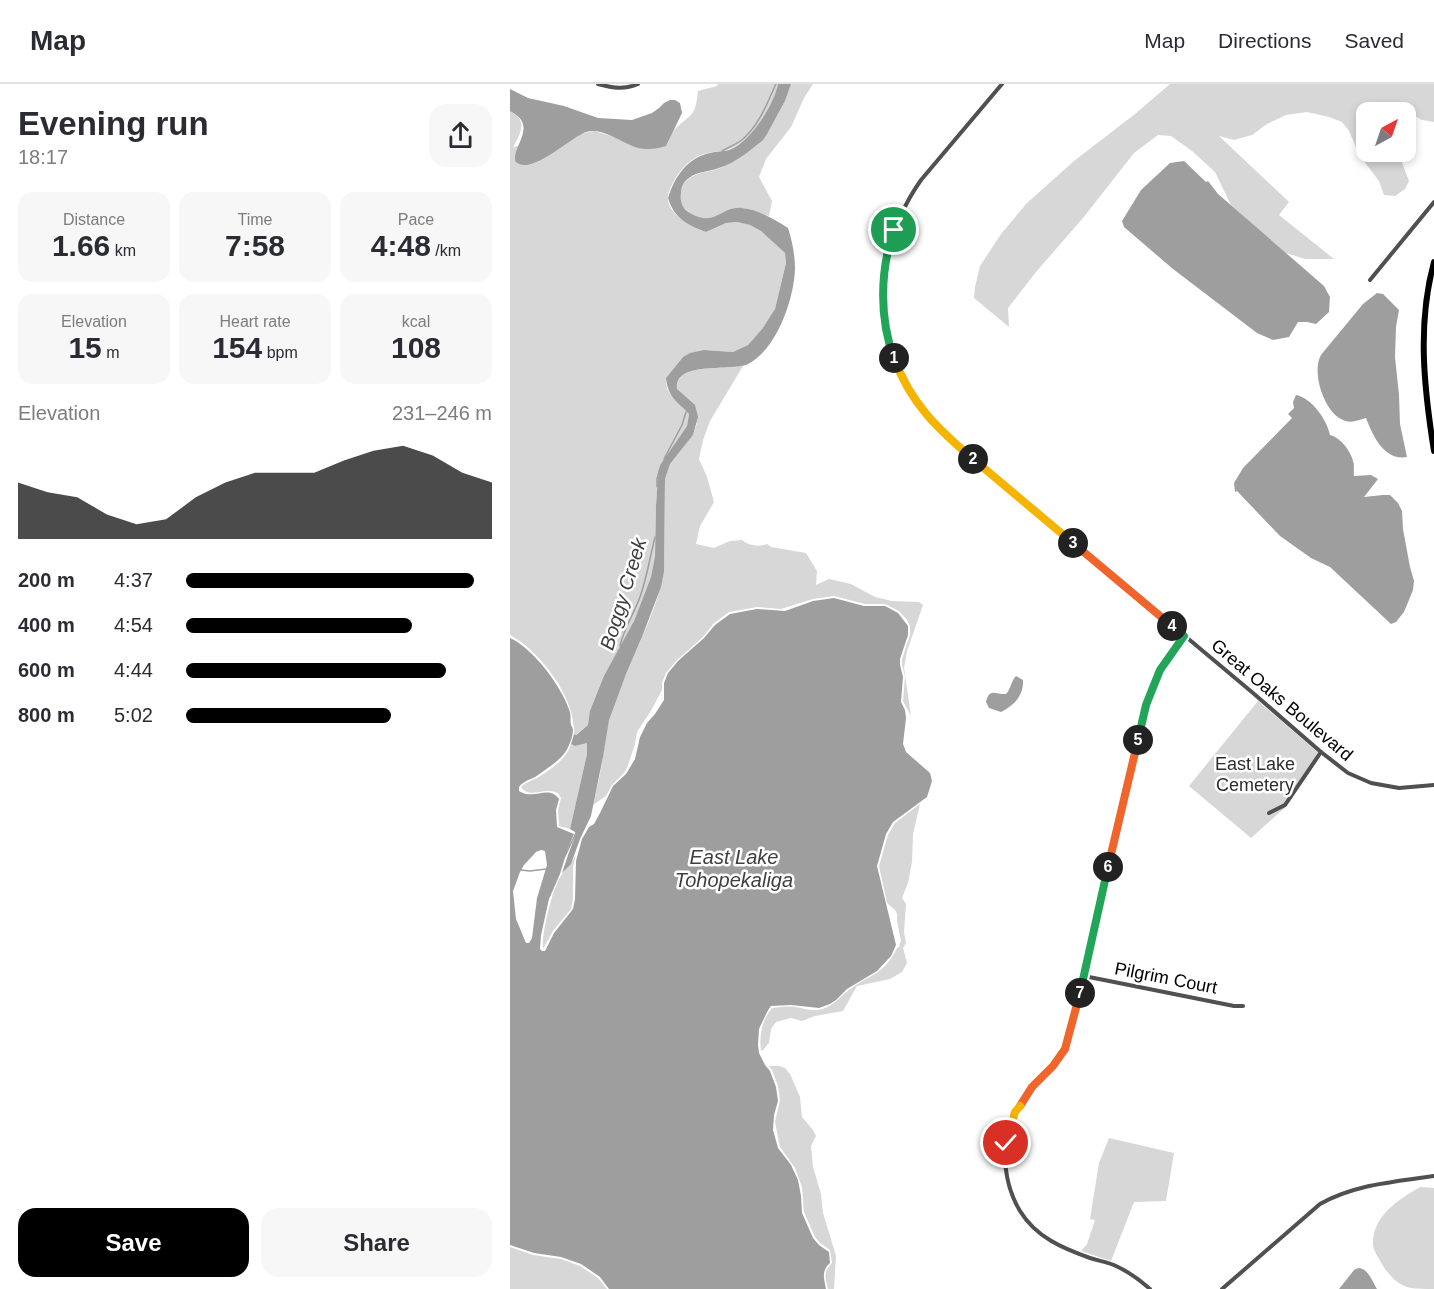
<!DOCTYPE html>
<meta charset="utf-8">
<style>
body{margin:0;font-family:Helvetica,sans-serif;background:#f7f7f7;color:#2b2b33;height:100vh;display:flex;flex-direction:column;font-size:22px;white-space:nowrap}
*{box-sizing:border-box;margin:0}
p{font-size:20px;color:#7c7c81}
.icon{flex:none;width:33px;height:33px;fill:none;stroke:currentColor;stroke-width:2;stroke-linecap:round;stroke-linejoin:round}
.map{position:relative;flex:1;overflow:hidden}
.drawer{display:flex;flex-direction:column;background:#fff;width:510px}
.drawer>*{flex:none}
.needle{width:39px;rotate:40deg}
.fabs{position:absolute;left:846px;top:18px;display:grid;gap:12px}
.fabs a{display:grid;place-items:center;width:60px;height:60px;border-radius:12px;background:#fff;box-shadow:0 3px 9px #0003;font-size:30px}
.pin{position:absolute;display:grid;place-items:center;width:51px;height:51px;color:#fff;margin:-26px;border:3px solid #fff;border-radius:50%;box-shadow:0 2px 6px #0007}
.km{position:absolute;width:30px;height:30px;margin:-15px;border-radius:50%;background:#222;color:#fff;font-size:16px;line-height:30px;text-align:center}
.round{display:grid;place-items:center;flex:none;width:63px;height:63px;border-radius:18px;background:#f7f7f7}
.summary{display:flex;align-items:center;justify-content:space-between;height:102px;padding:0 18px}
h1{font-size:33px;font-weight:800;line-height:45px}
.metrics{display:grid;grid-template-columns:repeat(3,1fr);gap:9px;height:102px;padding:6px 18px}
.metrics div{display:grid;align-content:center;border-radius:15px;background:#f7f7f7;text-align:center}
.metrics b{font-size:30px;font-weight:800}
.metrics small{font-size:16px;font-weight:400}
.metrics p{font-size:16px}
.chart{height:168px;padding:12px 18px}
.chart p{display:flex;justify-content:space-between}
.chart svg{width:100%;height:108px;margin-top:6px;fill:#000;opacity:.7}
.button{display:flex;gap:12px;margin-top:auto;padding:12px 18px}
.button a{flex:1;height:69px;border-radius:18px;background:#000;color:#fff;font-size:24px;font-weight:800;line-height:69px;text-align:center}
.button a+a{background:#f7f7f7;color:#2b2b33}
ul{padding:0 18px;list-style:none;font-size:20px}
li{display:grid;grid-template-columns:96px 72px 1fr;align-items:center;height:45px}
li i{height:15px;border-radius:8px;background:#000}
header{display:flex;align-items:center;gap:36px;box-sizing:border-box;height:84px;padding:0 30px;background:#fff;border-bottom:2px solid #e1e1e2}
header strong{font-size:28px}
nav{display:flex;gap:33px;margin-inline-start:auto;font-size:21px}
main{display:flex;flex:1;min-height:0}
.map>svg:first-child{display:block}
</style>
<header>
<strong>Map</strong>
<nav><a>Map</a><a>Directions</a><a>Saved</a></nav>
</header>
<main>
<section class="drawer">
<div class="summary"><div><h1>Evening run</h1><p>18:17</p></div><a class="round"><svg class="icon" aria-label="share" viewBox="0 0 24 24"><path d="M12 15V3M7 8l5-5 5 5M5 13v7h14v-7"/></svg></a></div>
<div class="metrics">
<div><p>Distance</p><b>1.66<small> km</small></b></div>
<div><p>Time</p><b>7:58</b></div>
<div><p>Pace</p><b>4:48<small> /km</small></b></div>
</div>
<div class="metrics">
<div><p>Elevation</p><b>15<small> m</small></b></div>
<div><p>Heart rate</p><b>154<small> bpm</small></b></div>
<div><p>kcal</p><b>108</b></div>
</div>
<div class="chart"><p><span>Elevation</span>231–246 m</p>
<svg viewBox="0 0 160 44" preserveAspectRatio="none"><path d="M0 44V21L10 25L20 27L30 34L40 38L50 36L60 27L70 21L80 17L90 17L100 17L110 12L120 8L130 6L140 10L150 17L160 21V44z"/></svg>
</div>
<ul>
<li><b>200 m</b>4:37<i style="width:94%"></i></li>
<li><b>400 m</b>4:54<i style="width:74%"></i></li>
<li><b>600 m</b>4:44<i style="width:85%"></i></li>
<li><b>800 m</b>5:02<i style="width:67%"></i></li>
</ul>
<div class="button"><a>Save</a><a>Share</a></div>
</section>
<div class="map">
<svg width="924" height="1205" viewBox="0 0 924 1205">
<rect width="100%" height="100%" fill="#fff"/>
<g fill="#d7d7d7">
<path d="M208 0H268C264 21 246 49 228 61 216 69 201 66 188 72 177 78 168 88 163 99 161 103 158 108 158 112 156 130 182 143 196 148L216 139 227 138 240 141 251 147 275 169 276 179 265 225 252 245 238 261 223 268 194 266 173 273 156 294 157 305 163 314 179 330 177 342 150 381 148 394 146 421 145 472 141 493 124 537 78 641 65 651 64 650C65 645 63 642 63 637 59 606 27 565 0 551V27C18 36 11 49 3 63L84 47 108 54 127 64 156 62C159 57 161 49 165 45 183 28 185 33 188 7L207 2Z"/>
<path d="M281 0H303L294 14 281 43 256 75 249 93 262 117 259 132 233 124 196 135C186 134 177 128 171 120V102C188 84 196 91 215 82 228 76 240 66 251 57L256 52 275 17Z"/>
<polygon points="660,0 924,0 924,38 912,36 893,25 883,28 856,28 856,68 888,68 899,97 895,105 885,112 874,111 869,97 850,72 839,47 832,38 819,33 797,28 776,31 757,40 742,51 724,56 709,52 779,118 769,131 824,175 795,175 776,169 746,144 721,121 705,88 682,67 661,52 648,51 624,69 573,134 526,188 498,224 499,243 464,214 465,203 470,182 491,150 517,119 564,77 625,30"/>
<path d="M233 282 200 337 193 356 189 375 197 393 204 418 190 442 186 460 204 464 220 457 232 456C239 462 249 463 257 460L261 463 296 469 307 487 306 501 319 495 341 500 365 513 382 517 409 518 413 521 397 567 394 584 401 632 393 617 395 593 392 580V575L400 551V542L397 536 389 527 375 520H355L324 512 303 515 271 525 247 523 219 528 204 539 193 553 167 576 156 589 152 599V606L142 625 127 648 125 660 117 684 114 689 102 701 96 712 83 721C87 705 91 688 93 671 95 659 96 647 99 635 114 585 144 539 154 488L155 395 160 380 183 351 187 339 167 305C165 278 216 286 233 282Z"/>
<polygon points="748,617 811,671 777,722 741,754 679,702"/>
<path d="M77 659V670L60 745 49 742 48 726 51 714 48 709C33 702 20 716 11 703 16 698 21 697 27 694 40 686 57 675 61 660L65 662Z"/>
<path d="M410 720 403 750 402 778 398 799 392 814 396 820 394 848 396 859 393 864 397 879 392 888 380 895 347 902 333 927 305 932 292 937 281 934 266 938 261 945 259 959 253 966 251 967C249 951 252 936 262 924 270 923 278 922 285 923 293 924 300 927 308 926 322 924 329 913 339 906 360 890 374 891 387 864L389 863 391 857 387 837V830L386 827 377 819 369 782 378 751 385 739Z"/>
<path d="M66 770 63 784V815L61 825 43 847 33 865C31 850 43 802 52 790 58 782 61 781 66 770Z"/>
<path d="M259 982H269L275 984 280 990 290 1013 292 1033 303 1046 306 1052 301 1062 303 1083 311 1110 313 1129 326 1172 324 1205H318C315 1192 313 1189 322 1179L320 1166 310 1159 305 1153 294 1128 292 1103 285 1084 270 1063 265 1038 270 1016 268 1002 262 986Z"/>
<polygon points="599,1054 664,1069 656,1117 624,1118 601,1177 571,1167 577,1160 585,1136 580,1135 589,1079"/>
<path d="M910 1103 924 1104V1205C898 1205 889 1205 873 1182 870 1176 864 1168 863 1161 862 1132 888 1116 910 1103Z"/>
<polygon points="0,1163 23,1171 51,1175 70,1182 88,1194 97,1205 0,1205"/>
</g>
<g fill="#9e9e9e" fill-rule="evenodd">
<path d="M268 0H281L275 17 256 52 252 57C239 67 224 80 209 84 199 88 188 87 179 94 173 98 171 103 171 109 170 118 172 124 180 129 205 144 211 122 232 124 249 126 264 135 278 144 282 156 285 171 285 185 284 215 267 265 238 280 222 288 164 276 167 305L185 321 188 333 183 351 160 380 155 395 154 488 151 503 132 553 116 590 99 636 93 673 81 732 70 755 61 780 52 789 59 768 66 750 65 748 60 745 77 670V659L65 662 61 660 64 650 66 651 78 641 80 627 94 592 124 537 141 493 145 472 146 421 148 394 150 381 177 342 179 330C167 317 158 314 156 294L173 273 180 269 194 266 223 268 238 261 252 245 265 225 276 179 275 169 251 147 240 141 227 138 216 139 196 148C177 141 164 134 158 114 165 92 177 74 200 69 206 67 213 68 219 66 240 59 264 21 268 0Z"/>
<path d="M0 5 18 14 54 22 88 34 122 36 142 29 149 24 154 19 160 16H165L170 19 172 29 156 62C147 65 138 66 128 64 113 60 93 43 76 48 61 53 21 92 6 78 0 64 30 42 0 27Z"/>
<polygon points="674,77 696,98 698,97 708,110 814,202 820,213 819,228 806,240 797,238 788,238 779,253 763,256 747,249 663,185 614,143 612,137 631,106 660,79"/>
<path d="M867 209 873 210 889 226 886 243 885 273 889 311 890 340 897 373C874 377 863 352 856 334 848 336 841 340 833 336 815 329 802 291 810 273 811 271 813 268 815 266L853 220Z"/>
<path d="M786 311C802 314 817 336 820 351 831 354 840 366 843 377 845 382 843 387 844 392L861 391 868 395 854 413 873 411H880L888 419 892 427 893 445 900 483 904 497 903 506 894 528 886 538 881 540 820 483 801 474 770 452 727 407 725 408 724 399 733 384 782 334 778 330 784 324 783 318Z"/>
<path d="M324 514 354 522H375L388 529 398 542V551L390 575V581L393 593 391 618 395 626 396 634 393 660 396 668 420 689 422 697 417 713 383 738 376 750 367 782 386 861 381 872 367 887 337 905 326 916 320 920 309 924 281 921 261 922 257 928 249 945 248 961 249 969 255 981 260 987 266 1003 268 1017 264 1031 263 1046 268 1064 281 1081 288 1096 291 1112 292 1129 303 1154 309 1161 319 1168 320 1179C311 1187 314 1194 316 1205H99L90 1193 71 1180 51 1173 24 1169 0 1161V554C24 565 52 603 60 628 61 632 60 637 61 641 62 643 63 644 63 646 63 653 58 666 53 671 46 679 36 685 28 691 21 696 14 696 9 703V707C24 717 38 700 49 715L46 726 47 743 64 750 57 767 50 790 39 815 31 851 30 865 32 867H35L44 849 63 825 65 815 66 777 72 755 79 743 84 740 90 729 103 702 116 690 125 675 130 653 137 639 145 630 154 616V599L158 589 168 577 194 554 205 541 220 530 247 525 275 527 303 517ZM31 766 35 767 37 781 27 814 22 854 19 859H16L6 835 3 807 10 788 14 781 26 768Z"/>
<path d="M506 592 513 596C514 611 504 622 491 628L479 624 476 618C479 603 487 611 496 610 501 605 501 597 506 592Z"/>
<path d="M848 1184C858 1184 862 1197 867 1205H829L844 1186Z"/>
</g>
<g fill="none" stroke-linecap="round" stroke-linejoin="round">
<g stroke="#9e9e9e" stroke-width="1.5">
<path d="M212 67C219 63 227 60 233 55 250 40 257 19 266 0"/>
<polyline points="154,375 172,341 176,328"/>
<polyline points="147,403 147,395 150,384"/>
<path d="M110 562C114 544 124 530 130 513 137 493 140 473 145 453"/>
<polyline points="55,772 66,749"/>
<polyline points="11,786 20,787 36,785"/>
</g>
<g stroke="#505050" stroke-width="4">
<path d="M88 0C103 4 114 6 128 0"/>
<path d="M492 0 411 96C364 163 360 249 406 318 414 330 424 340 434 350L743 609 811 668 838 689 861 699 889 704 924 701"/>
<polyline points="860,196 924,118"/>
<polyline points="759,729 775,721 811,668"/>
<polyline points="574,892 724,922 733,922"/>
<path d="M640 1205C630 1196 619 1188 606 1182 598 1178 589 1177 580 1174 552 1164 526 1153 510 1127 498 1107 492 1080 497 1057 501 1036 510 1017 525 1001 536 989 550 977 556 962 569 924 575 882 584 843 601 768 619 695 636 621L650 586 673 552"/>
<path d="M712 1205 810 1120C845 1100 885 1098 924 1092"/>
</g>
<path stroke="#000" stroke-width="6" d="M924 178C907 240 914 304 924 367"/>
</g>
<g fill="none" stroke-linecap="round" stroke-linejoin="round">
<defs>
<path id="split-1" d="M384 146C370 186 369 234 384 274"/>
<path id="split-2" d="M384 274C401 320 427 344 463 375"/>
<polyline id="split-3" points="463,375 563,459"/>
<polyline id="split-4" points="563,459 662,542"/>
<polyline id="split-5" points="628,656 636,621 650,586 674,552 662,542"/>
<polyline id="split-6" points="598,783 628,656"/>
<polyline id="split-7" points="570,909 598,783"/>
<polyline id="split-8" points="510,1022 522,1003 543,982 555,965 570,909"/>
<polyline id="split-9" points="496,1059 505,1028 510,1022"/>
</defs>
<use href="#split-1" stroke="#fff" stroke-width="12"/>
<use href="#split-2" stroke="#fff" stroke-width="12"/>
<use href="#split-3" stroke="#fff" stroke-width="12"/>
<use href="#split-4" stroke="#fff" stroke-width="12"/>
<use href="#split-5" stroke="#fff" stroke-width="12"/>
<use href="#split-6" stroke="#fff" stroke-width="12"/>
<use href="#split-7" stroke="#fff" stroke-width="12"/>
<use href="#split-8" stroke="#fff" stroke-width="12"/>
<use href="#split-9" stroke="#fff" stroke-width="12"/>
<use href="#split-1" stroke="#22a559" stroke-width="8"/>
<use href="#split-2" stroke="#f5b400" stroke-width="8"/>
<use href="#split-3" stroke="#f5b400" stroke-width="8"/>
<use href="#split-4" stroke="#f0652b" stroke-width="8"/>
<use href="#split-5" stroke="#22a559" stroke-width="8"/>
<use href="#split-6" stroke="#f0652b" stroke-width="8"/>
<use href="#split-7" stroke="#22a559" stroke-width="8"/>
<use href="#split-8" stroke="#f0652b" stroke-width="8"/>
<use href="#split-9" stroke="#f5b400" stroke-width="8"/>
</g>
<g text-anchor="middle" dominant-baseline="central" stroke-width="5" stroke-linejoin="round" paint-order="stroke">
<g font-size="18" fill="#000" stroke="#fff">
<text transform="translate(772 616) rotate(40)">Great Oaks Boulevard</text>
<text transform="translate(656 894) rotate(11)">Pilgrim Court</text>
</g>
<g font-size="18" fill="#2e2e2e" stroke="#fff">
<text x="745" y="680">East Lake<tspan x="745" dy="21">Cemetery</tspan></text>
</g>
<g font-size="20" font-style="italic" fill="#3f3f3f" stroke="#fff">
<text transform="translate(113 510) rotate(-73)">Boggy Creek</text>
<text x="224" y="773">East Lake<tspan x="224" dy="23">Tohopekaliga</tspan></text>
</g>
</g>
</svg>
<div class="fabs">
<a><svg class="needle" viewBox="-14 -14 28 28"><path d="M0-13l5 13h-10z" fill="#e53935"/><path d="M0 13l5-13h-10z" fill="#7c7c81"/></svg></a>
</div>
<div class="pin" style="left:384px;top:146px;background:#1e9e55"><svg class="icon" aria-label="arrive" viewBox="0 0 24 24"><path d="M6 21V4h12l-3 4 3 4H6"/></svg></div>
<div class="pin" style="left:496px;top:1059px;background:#d93025"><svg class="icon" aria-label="check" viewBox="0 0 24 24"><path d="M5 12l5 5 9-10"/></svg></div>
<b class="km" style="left:384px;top:274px">1</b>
<b class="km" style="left:463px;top:375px">2</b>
<b class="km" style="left:563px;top:459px">3</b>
<b class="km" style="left:662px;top:542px">4</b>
<b class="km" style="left:628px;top:656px">5</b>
<b class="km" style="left:598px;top:783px">6</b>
<b class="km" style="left:570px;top:909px">7</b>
</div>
</main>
